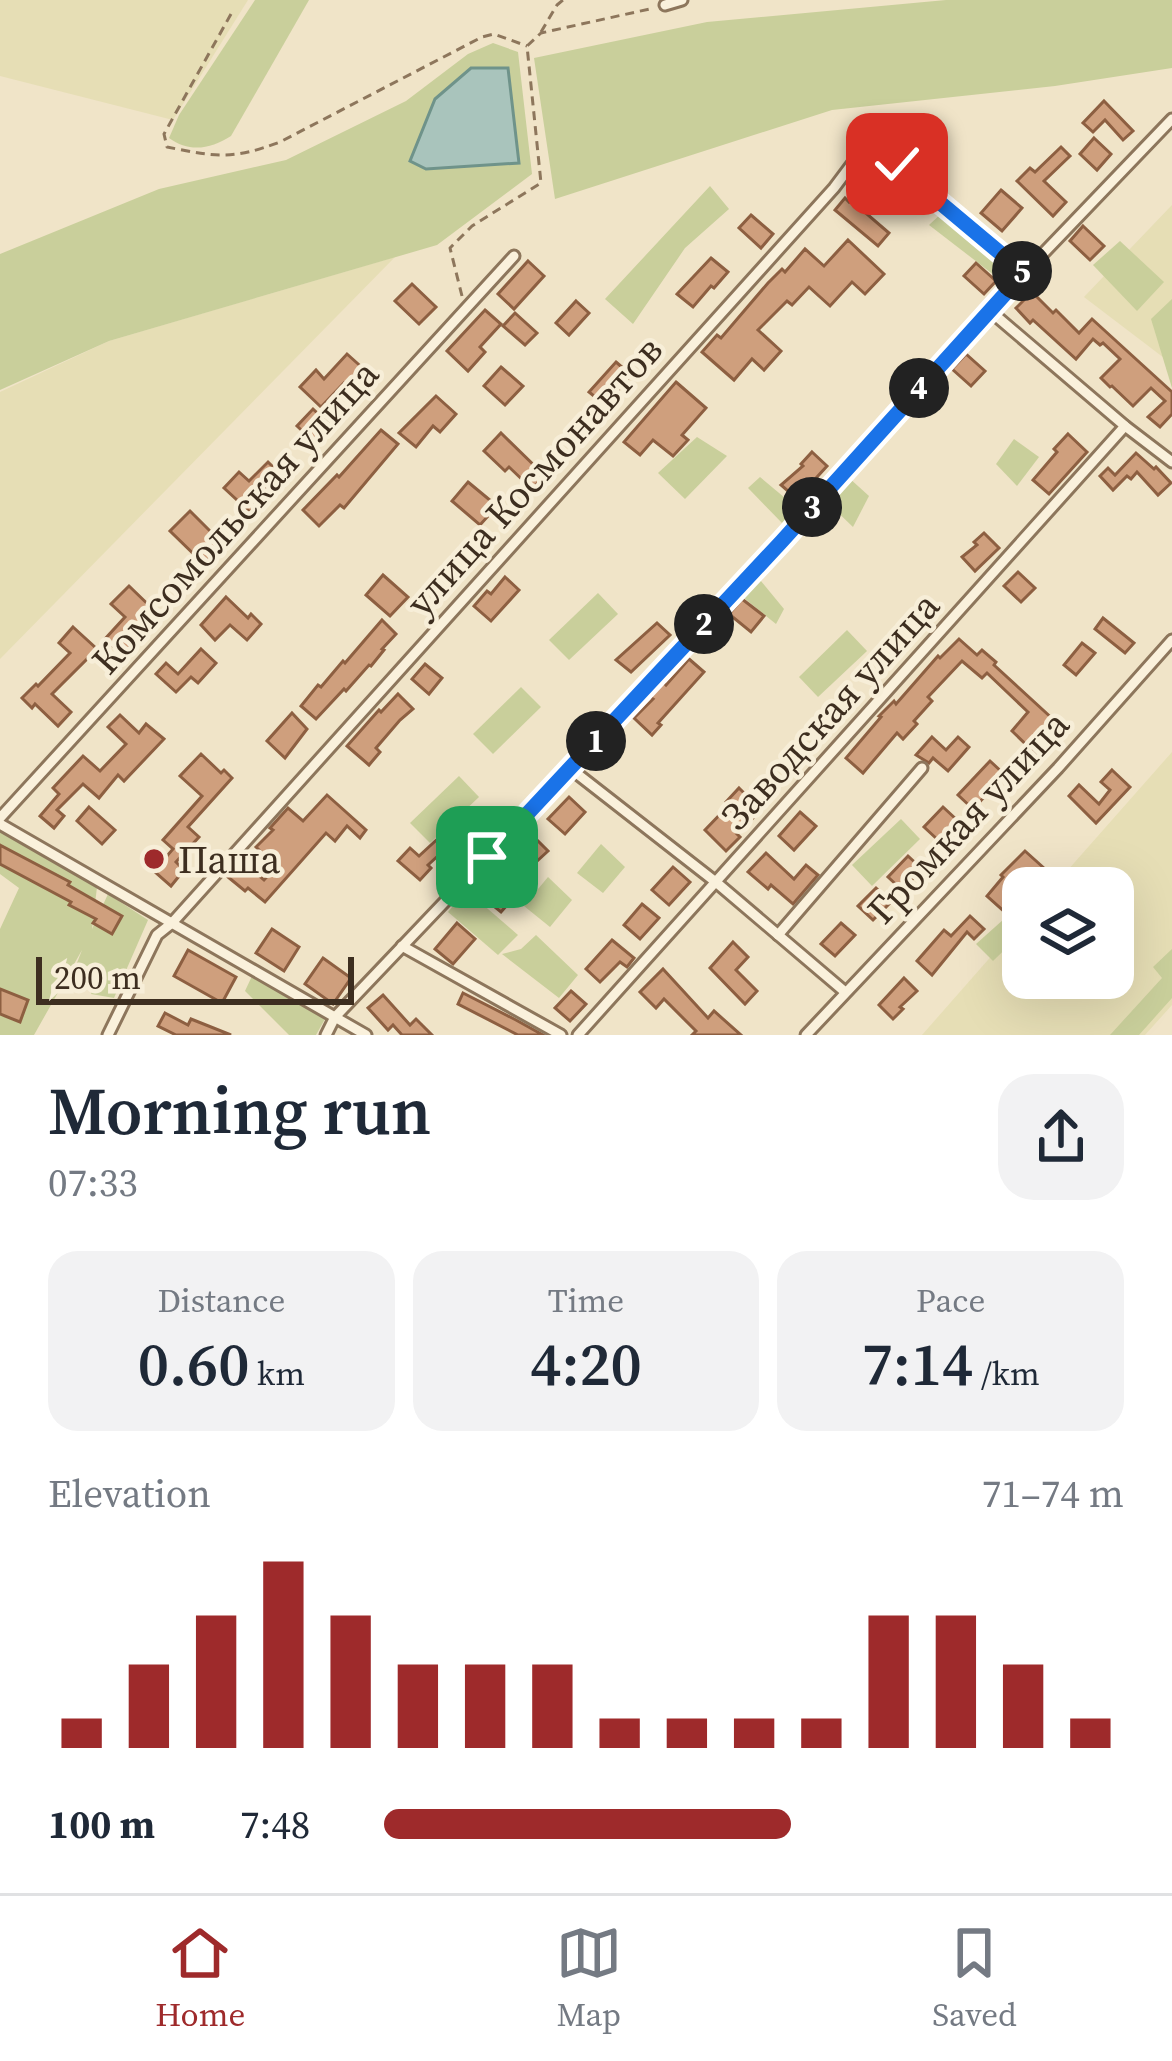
<!DOCTYPE html>
<meta charset="utf-8">
<style>
body{margin:0;font-family:"Source Serif 4",serif;background:#f2f2f3;color:#1f2937;height:100vh;display:flex;flex-direction:column;font-size:45px;white-space:nowrap}
*{box-sizing:border-box;margin:0}
p{font-size:39px;color:#747a83}
.icon{flex:none;width:66px;height:66px;fill:none;stroke:currentColor;stroke-width:2;stroke-linecap:round;stroke-linejoin:round}
.map{position:relative;height:1035px;overflow:hidden}
.side{display:flex;flex-direction:column;background:#fff;flex:1}
.side>*{flex:none}
.controls{position:absolute;left:1002px;top:867px;display:grid;gap:24px}
.controls a{display:grid;place-items:center;width:132px;height:132px;border-radius:24px;background:#fff;box-shadow:0 12px 48px #0002;font-size:60px}
.scale{position:absolute;left:36px;bottom:30px;width:318px;box-sizing:border-box;padding-left:12px;border:6px solid #3d2e20;border-top:0;font-size:33px;line-height:42px;white-space:nowrap;color:#3d2e20;-webkit-text-stroke:9px #f7eed8;paint-order:stroke}
.pin{position:absolute;display:grid;place-items:center;width:102px;height:102px;color:#fff;margin:-51px;border-radius:24px;box-shadow:0 6px 18px #0006}
.km{position:absolute;width:60px;height:60px;margin:-30px;border-radius:50%;background:#222;color:#fff;font-size:33px;line-height:60px;text-align:center}
.round{display:grid;place-items:center;flex:none;width:126px;height:126px;border-radius:36px;background:#f2f2f3}
.head{display:flex;align-items:center;justify-content:space-between;height:204px;padding:0 48px}
h1{font-size:66px;font-weight:600;line-height:90px}
.figures{display:grid;grid-template-columns:repeat(3,1fr);gap:18px;height:204px;padding:12px 48px}
.figures div{display:grid;align-content:center;border-radius:30px;background:#f2f2f3;text-align:center}
.figures b{font-size:60px;font-weight:600}
.figures small{font-size:33px;font-weight:400}
.figures p{font-size:33px}
.chart{height:336px;padding:24px 48px}
.chart p{display:flex;justify-content:space-between}
.chart svg{width:100%;height:216px;margin-top:12px;stroke:#9e2a2b;stroke-width:6}
ul{padding:0 48px;list-style:none;font-size:39px}
li{display:grid;grid-template-columns:192px 144px 1fr;align-items:center;height:90px}
li i{height:30px;border-radius:15px;background:#9e2a2b}
.dock{display:flex;justify-content:space-around;align-items:center;height:168px;border-top:3px solid #e0e1e3;background:#fff;font-size:33px;color:#747a83}
.dock a{display:grid;justify-items:center;gap:6px}
.dock .current{color:#9e2a2b}
.map>svg:first-child{display:block}
</style>
<div class="map">
<svg width="1172" height="1035" viewBox="0 0 1172 1035">
<rect width="100%" height="100%" fill="#f0e4c8"/>
<g fill="#e6deb5">
<polygon points="0,0 248,0 173,120 0,76"/>
<polygon points="1172,205 1172,364 1084,297"/>
<polygon points="395,257 0,659 0,392 109,341"/>
<polygon points="1172,752 1172,1005 1145,1035 922,1035 1023,920 1023,978 1113,978 1113,888 1052,888"/>
</g>
<g fill="#c9cf9b">
<path d="M255 0H309L231 136C211 149 189 153 169 138L179 115Z"/>
<polygon points="946,0 1172,0 1172,68 1055,86 832,110 555,199 534,58 707,22"/>
<polygon points="493,43 518,52 532,174 437,245 109,341 0,390 0,254 159,189 286,160 406,101 468,54"/>
<polygon points="710,186 729,209 685,248 633,324 605,299"/>
<polygon points="944,211 1017,271 1003,282 929,225"/>
<polygon points="1120,241 1164,282 1137,311 1093,265"/>
<polygon points="1172,299 1172,388 1151,319"/>
<polygon points="697,437 727,456 685,499 658,473"/>
<polygon points="1014,439 1039,457 1017,486 996,464"/>
<polygon points="760,477 797,508 782,523 748,488"/>
<polygon points="848,477 869,496 853,527 825,500"/>
<polygon points="756,575 784,609 776,624 739,594"/>
<polygon points="598,593 618,614 569,660 549,640"/>
<polygon points="847,630 867,651 818,697 799,677"/>
<polygon points="521,687 541,707 493,754 473,734"/>
<polygon points="459,776 479,797 430,843 410,823"/>
<polygon points="901,819 920,839 872,886 852,865"/>
<polygon points="0,830 97,887 92,929 108,894 148,920 114,998 91,994 100,972 85,966 73,973 82,950 34,1035 0,1035 0,929 19,888 0,874"/>
<polygon points="601,844 625,867 603,893 577,873"/>
<polygon points="548,877 572,900 550,927 524,906"/>
<polygon points="466,890 518,935 498,955 448,912"/>
<polygon points="1023,902 1023,932 993,961 976,944"/>
<polygon points="536,935 578,975 559,998 502,954 521,949"/>
<polygon points="1172,949 1172,998 1139,1035 1110,1035 1162,978 1153,967"/>
<polygon points="252,976 325,1019 316,1035 289,1035 245,991"/>
</g>
<polygon fill="#a9c4bc" stroke="#6f938a" stroke-width="3" points="471,68 508,68 519,163 426,169 410,161 435,99"/>
<g fill="#cf9f7d" stroke="#8d5f41" stroke-width="3">
<polygon points="1104,101 1133,131 1123,140 1105,120 1093,132 1083,123"/>
<polygon points="1094,138 1111,154 1097,170 1080,154"/>
<polygon points="1061,147 1070,156 1044,181 1066,202 1053,216 1017,181 1030,168 1035,172"/>
<polygon points="863,187 874,196 861,209 889,233 878,246 835,210 845,198 849,202"/>
<polygon points="1001,190 1022,208 1002,231 981,213"/>
<polygon points="751,215 773,234 761,248 739,228"/>
<polygon points="1083,226 1104,246 1090,260 1070,241"/>
<polygon points="848,240 884,274 865,294 852,282 830,306 809,287 792,305 787,301 758,330 781,351 764,370 752,359 734,380 702,352 717,335 721,338 768,283 782,269 785,272 805,249 824,266"/>
<polygon points="711,258 728,272 714,288 711,286 693,307 677,294"/>
<polygon points="528,261 544,276 514,309 498,294"/>
<polygon points="976,263 996,281 984,294 964,276"/>
<polygon points="412,284 436,307 419,324 395,301"/>
<polygon points="1032,292 1053,313 1056,310 1079,333 1092,319 1172,392 1172,414 1160,427 1148,417 1165,401 1151,388 1133,406 1112,386 1110,387 1101,378 1120,359 1103,343 1100,345 1093,339 1076,359 1033,320 1030,323 1016,308"/>
<polygon points="576,301 589,313 569,335 556,323"/>
<polygon points="485,310 501,324 480,347 485,352 468,371 447,351"/>
<polygon points="515,313 537,333 525,345 503,326"/>
<polygon points="347,354 376,380 359,398 344,383 321,407 300,387 316,370 324,379"/>
<polygon points="966,354 985,371 971,386 952,369"/>
<polygon points="616,362 631,375 605,405 589,392"/>
<polygon points="501,367 523,386 505,405 484,386"/>
<polygon points="676,382 706,408 682,435 688,440 673,456 653,440 640,455 624,442"/>
<polygon points="436,396 456,414 440,432 433,426 416,447 399,433"/>
<polygon points="313,409 330,425 314,442 297,426"/>
<polygon points="381,430 398,444 344,508 340,505 319,526 303,510 337,475 339,477"/>
<polygon points="501,433 545,476 532,489 509,467 505,471 484,451"/>
<polygon points="1068,434 1087,452 1049,494 1033,480 1057,452 1054,449"/>
<polygon points="812,452 827,466 797,499 781,485 803,466 801,464"/>
<polygon points="1136,453 1154,469 1156,467 1171,483 1158,495 1137,472 1131,479 1127,476 1113,490 1100,476 1108,468 1115,475"/>
<polygon points="268,462 284,478 277,485 273,481 262,491 266,495 250,512 224,488 239,472 249,481"/>
<polygon points="468,482 497,506 480,525 452,501"/>
<polygon points="190,511 223,544 204,564 170,531"/>
<polygon points="984,533 999,548 975,571 962,557 977,545 974,542"/>
<polygon points="1018,572 1035,588 1021,602 1004,586"/>
<polygon points="383,575 408,597 390,616 366,595"/>
<polygon points="505,577 519,590 491,621 474,606 487,591 491,594"/>
<polygon points="129,586 158,614 123,655 105,639 125,617 111,604"/>
<polygon points="226,597 248,618 251,614 261,624 247,640 230,625 215,640 201,625"/>
<polygon points="742,599 764,616 751,632 729,614"/>
<polygon points="1103,618 1134,643 1125,653 1095,629"/>
<polygon points="382,620 396,634 382,649 384,650 371,666 369,665 346,691 344,689 316,719 301,706 318,685 321,687 343,661 345,663"/>
<polygon points="657,623 670,635 631,672 616,660"/>
<polygon points="73,627 97,649 52,694 71,712 58,726 35,704 32,708 22,698 36,684 38,686 70,653 59,643"/>
<polygon points="959,639 977,655 982,650 996,662 994,665 1055,721 1037,740 1046,749 1039,757 1012,731 1028,712 987,673 982,678 962,661 928,697 932,701 914,721 917,724 903,739 897,733 863,773 846,758 881,717 879,716 894,701 896,704 938,656 940,658"/>
<polygon points="1082,643 1095,653 1076,675 1064,665"/>
<polygon points="201,649 216,663 198,683 191,677 176,692 156,674 166,663 178,674"/>
<polygon points="689,659 704,672 658,723 661,725 652,735 634,718 653,699 650,697 663,682 666,685"/>
<polygon points="425,664 442,678 429,694 412,679"/>
<polygon points="398,694 413,709 400,720 376,748 380,752 369,765 347,746 379,710 381,712"/>
<polygon points="292,713 307,729 285,758 267,741"/>
<polygon points="120,715 139,733 146,724 164,739 124,781 118,775 99,798 83,784 57,810 64,816 54,828 40,816 59,794 53,788 83,756 100,771 126,744 108,727"/>
<polygon points="932,737 946,750 958,737 969,747 948,771 933,758 929,763 916,755"/>
<polygon points="201,754 221,773 224,770 232,778 188,827 199,837 176,862 184,870 171,886 154,871 173,849 163,840 202,796 180,776"/>
<polygon points="990,761 1005,775 973,809 958,795"/>
<polygon points="1112,770 1130,787 1096,823 1069,796 1079,785 1099,804 1110,790 1101,782"/>
<polygon points="739,788 761,810 737,834 740,837 726,851 705,830 729,805 726,802"/>
<polygon points="327,795 366,830 360,838 347,826 335,841 326,833 265,902 248,888 245,891 228,877 242,861 264,880 276,867 256,847 273,830 270,828 288,808 303,821"/>
<polygon points="569,797 585,812 565,834 548,819"/>
<polygon points="89,807 115,830 102,844 77,821"/>
<polygon points="943,807 957,820 938,840 924,827"/>
<polygon points="800,812 816,826 794,850 779,836"/>
<polygon points="444,833 453,842 428,865 431,868 420,880 398,861 410,848 419,856"/>
<polygon points="534,837 548,851 523,874 510,860"/>
<polygon points="0,845 70,882 68,885 122,916 112,934 93,923 96,919 69,905 71,902 0,864"/>
<polygon points="1025,851 1045,869 1027,888 1023,888 1023,893 1006,913 987,896 1003,877 1001,875"/>
<polygon points="766,853 794,879 806,865 818,875 793,904 771,885 768,889 748,872"/>
<polygon points="908,856 922,869 902,890 888,877"/>
<polygon points="673,867 690,882 669,905 652,890"/>
<polygon points="493,879 514,897 501,912 479,894"/>
<polygon points="876,888 891,902 873,920 858,906"/>
<polygon points="642,904 659,918 640,939 624,925"/>
<polygon points="970,916 984,929 974,939 967,932 932,975 917,961 944,930 951,936"/>
<polygon points="457,923 475,939 453,964 435,949"/>
<polygon points="841,923 855,935 835,956 821,944"/>
<polygon points="272,929 299,947 284,971 256,953"/>
<polygon points="612,940 634,958 627,967 620,962 600,982 586,969"/>
<polygon points="733,942 748,957 736,970 757,991 745,1004 710,968"/>
<polygon points="188,950 236,977 222,1003 174,976"/>
<polygon points="323,958 351,978 333,1004 305,984"/>
<polygon points="663,969 708,1018 714,1011 741,1035 692,1035 696,1031 664,999 656,1008 640,992"/>
<polygon points="904,978 917,991 900,1007 903,1009 893,1019 879,1005"/>
<polygon points="0,989 28,1000 20,1022 0,1014"/>
<polygon points="571,991 586,1004 570,1021 555,1008"/>
<polygon points="463,993 516,1020 543,1035 518,1035 458,1004"/>
<polygon points="383,995 410,1025 416,1019 432,1035 402,1035 393,1025 388,1030 368,1008"/>
<polygon points="165,1013 188,1025 191,1019 231,1035 176,1035 158,1026"/>
</g>
<g fill="none" stroke-linecap="round" stroke-linejoin="round">
<defs>
<g id="minor">
<polyline points="665,5 682,0"/>
<polyline points="989,310 1125,426 1172,462"/>
<polyline points="571,769 717,883 844,991"/>
<polyline points="0,818 514,256"/>
<polyline points="0,824 366,1035"/>
<polyline points="778,935 922,768"/>
<polyline points="402,946 561,1035"/>
<polyline points="108,1035 157,935 172,923 834,188 879,128 892,132 899,144 897,164 913,180 1024,273"/>
<polyline points="326,1035 335,1017 571,769 989,310 1172,119"/>
<polyline points="578,1035 1125,426"/>
<polyline points="806,1035 1058,768 1172,640"/>
</g>
</defs>
<use href="#minor" stroke="#8d765c" stroke-width="15"/>
<g stroke="#8d765c" stroke-width="3" stroke-dasharray="9 6" stroke-linecap="butt">
<path d="M231 14 164 134 167 147C217 157 232 160 280 142L482 37 494 34 527 46"/>
<polyline points="541,32 557,5 563,0"/>
<polyline points="462,296 450,248 472,226 541,183 527,46 541,33 654,8"/>
</g>
<use href="#minor" stroke="#faf1dc" stroke-width="9"/>
</g>
<g fill="none" stroke-linecap="round" stroke-linejoin="round">
<defs>
<polyline id="route" points="487,857 782,541 1024,273 913,180 897,164"/>
</defs>
<use href="#route" stroke="#fff" stroke-width="24"/>
<use href="#route" stroke="#1a73e8" stroke-width="15"/>
</g>
<circle fill="#9e2a2b" stroke="#f7eed8" stroke-width="4.5" cx="154" cy="859" r="12"/>
<g text-anchor="middle" dominant-baseline="central" stroke-width="9" stroke-linejoin="round" paint-order="stroke">
<g font-size="39" fill="#3d2e20" stroke="#f7eed8">
<text transform="translate(534 476) rotate(-48)">улица Космонавтов</text>
<text transform="translate(235 517) rotate(-48)">Комсомольская улица</text>
<text transform="translate(830 711) rotate(-48)">Заводская улица</text>
<text transform="translate(968 817) rotate(-47)">Громкая улица</text>
</g>
<g font-size="39" fill="#3d2e20" stroke="#f7eed8" text-anchor="start">
<text x="178" y="859">Паша</text>
</g>
</g>
</svg>
<div class="controls">
<a><svg class="icon" aria-label="layers" viewBox="0 0 24 24"><path d="M12 4l9 5-9 5-9-5zM3 14l9 5 9-5"/></svg></a>
</div>
<div class="scale">200 m</div>
<div class="pin" style="left:487px;top:857px;background:#1e9e55"><svg class="icon" aria-label="arrive" viewBox="0 0 24 24"><path d="M6 21V4h12l-3 4 3 4H6"/></svg></div>
<div class="pin" style="left:897px;top:164px;background:#d93025"><svg class="icon" aria-label="check" viewBox="0 0 24 24"><path d="M5 12l5 5 9-10"/></svg></div>
<b class="km" style="left:596px;top:741px">1</b>
<b class="km" style="left:704px;top:624px">2</b>
<b class="km" style="left:812px;top:507px">3</b>
<b class="km" style="left:919px;top:388px">4</b>
<b class="km" style="left:1022px;top:271px">5</b>
</div>
<section class="side">
<div class="head"><div><h1>Morning run</h1><p>07:33</p></div><a class="round"><svg class="icon" aria-label="share" viewBox="0 0 24 24"><path d="M12 15V3M7 8l5-5 5 5M5 13v7h14v-7"/></svg></a></div>
<div class="figures">
<div><p>Distance</p><b>0.60<small> km</small></b></div>
<div><p>Time</p><b>4:20</b></div>
<div><p>Pace</p><b>7:14<small> /km</small></b></div>
</div>
<div class="chart"><p><span>Elevation</span>71–74 m</p>
<svg viewBox="0 0 160 44" preserveAspectRatio="none"><path d="M5 44V38M15 44V27M25 44V17M35 44V6M45 44V17M55 44V27M65 44V27M75 44V27M85 44V38M95 44V38M105 44V38M115 44V38M125 44V17M135 44V17M145 44V27M155 44V38"/></svg>
</div>
<ul>
<li><b>100 m</b>7:48<i style="width:55%"></i></li>
</ul>
</section>
<nav class="dock">
<a class="current"><svg class="icon" aria-label="home" viewBox="0 0 24 24"><path d="M3 11l9-7 9 7M6 9v11h12V9"/></svg>Home</a>
<a><svg class="icon" aria-label="map" viewBox="0 0 24 24"><path d="M3 6l6-2 6 2 6-2v14l-6 2-6-2-6 2zM9 4v14M15 6v14"/></svg>Map</a>
<a><svg class="icon" aria-label="saved" viewBox="0 0 24 24"><path d="M7 4h10v16l-5-4-5 4z"/></svg>Saved</a>
</nav>
